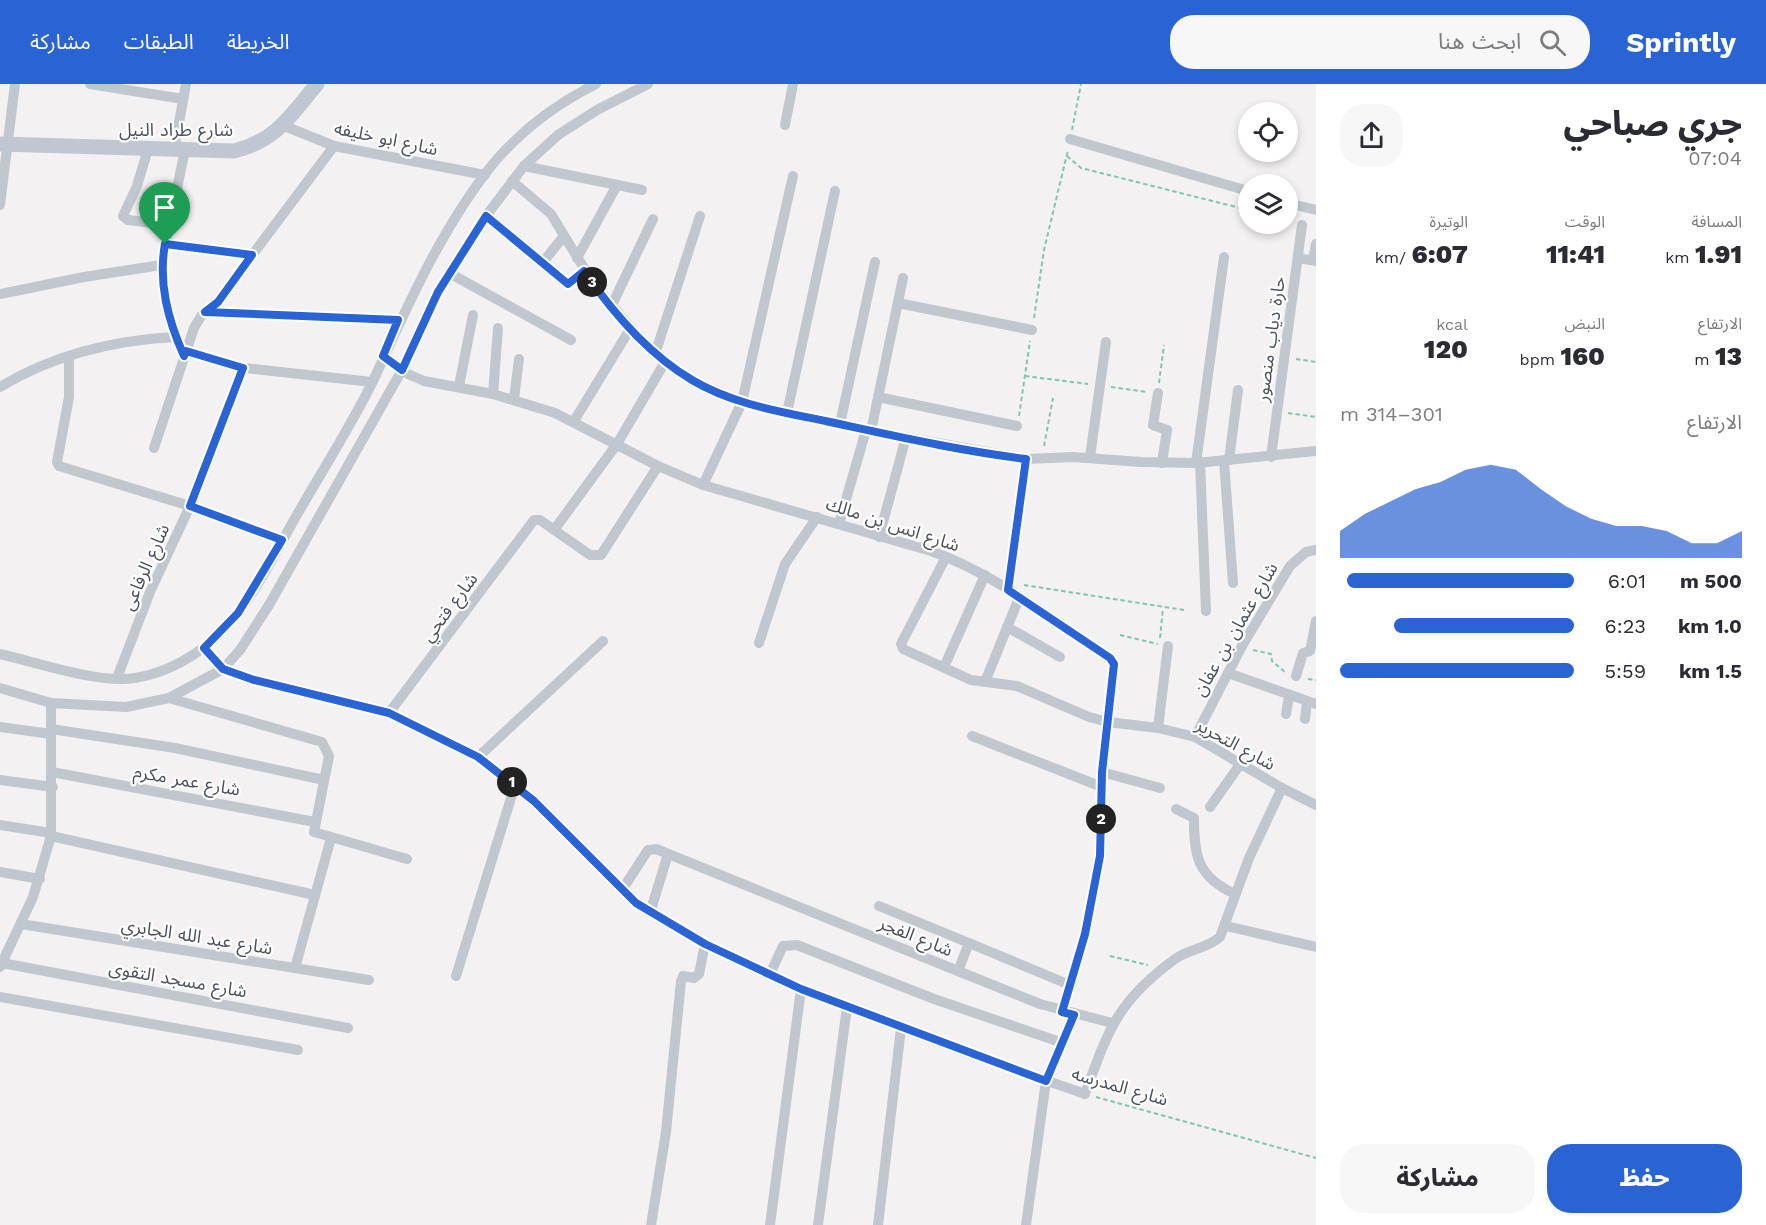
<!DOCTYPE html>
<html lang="ar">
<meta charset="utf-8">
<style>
body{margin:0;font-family:"Work Sans","Noto Sans Arabic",sans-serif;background:#f7f7f7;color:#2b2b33;direction:rtl;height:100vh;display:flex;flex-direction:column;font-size:22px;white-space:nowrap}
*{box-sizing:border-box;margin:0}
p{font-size:20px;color:#7c7c81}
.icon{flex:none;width:33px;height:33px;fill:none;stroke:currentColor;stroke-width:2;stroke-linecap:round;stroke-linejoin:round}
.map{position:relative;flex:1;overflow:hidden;direction:ltr}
.details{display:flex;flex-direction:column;background:#fff;width:450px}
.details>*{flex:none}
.buttons{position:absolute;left:1238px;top:18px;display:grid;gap:12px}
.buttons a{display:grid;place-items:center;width:60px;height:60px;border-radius:50%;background:#fff;box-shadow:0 3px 9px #0003;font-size:30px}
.pin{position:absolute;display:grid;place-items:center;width:51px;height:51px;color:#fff;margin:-62px -26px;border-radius:50% 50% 50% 0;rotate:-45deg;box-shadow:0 0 6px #0007}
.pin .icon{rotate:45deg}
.km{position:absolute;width:30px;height:30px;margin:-15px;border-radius:50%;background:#222;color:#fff;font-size:16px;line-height:30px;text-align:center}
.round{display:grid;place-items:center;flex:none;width:63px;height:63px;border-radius:24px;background:#f7f7f7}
.overview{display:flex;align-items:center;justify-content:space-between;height:102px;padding:0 24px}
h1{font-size:33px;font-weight:800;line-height:45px}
.stats{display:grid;grid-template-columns:repeat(3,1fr);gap:9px;height:102px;padding:6px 24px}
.stats div{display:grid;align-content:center}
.stats b{font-size:26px;font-weight:800}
.stats small{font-size:16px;font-weight:400}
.stats p{font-size:16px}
.chart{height:168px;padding:12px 24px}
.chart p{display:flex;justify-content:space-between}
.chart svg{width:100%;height:108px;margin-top:6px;fill:#2a63d4;opacity:.7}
.cta{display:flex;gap:12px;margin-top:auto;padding:12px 24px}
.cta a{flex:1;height:69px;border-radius:24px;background:#2a63d4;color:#fff;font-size:24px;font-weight:800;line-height:69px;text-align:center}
.cta a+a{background:#f7f7f7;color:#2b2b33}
ul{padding:0 24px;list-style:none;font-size:20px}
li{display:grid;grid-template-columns:96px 72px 1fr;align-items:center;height:45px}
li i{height:15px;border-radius:8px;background:#2a63d4}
header{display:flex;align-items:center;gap:36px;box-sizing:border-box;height:84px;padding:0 30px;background:#2a63d4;color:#fff}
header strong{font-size:28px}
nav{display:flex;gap:33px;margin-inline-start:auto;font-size:21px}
.search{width:420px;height:54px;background:#f7f7f7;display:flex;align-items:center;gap:15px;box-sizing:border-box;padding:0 21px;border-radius:24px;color:#7c7c81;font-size:22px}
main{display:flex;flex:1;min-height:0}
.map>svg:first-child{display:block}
</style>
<header>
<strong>Sprintly</strong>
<div class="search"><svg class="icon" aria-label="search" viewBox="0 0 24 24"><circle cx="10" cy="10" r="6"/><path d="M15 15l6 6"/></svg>ابحث هنا</div>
<nav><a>الخريطة</a><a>الطبقات</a><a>مشاركة</a></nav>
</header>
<main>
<section class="details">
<div class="overview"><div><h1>جري صباحي</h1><p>07:04</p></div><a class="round"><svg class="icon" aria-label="share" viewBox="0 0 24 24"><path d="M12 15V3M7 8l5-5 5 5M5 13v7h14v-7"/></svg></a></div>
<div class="stats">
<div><p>المسافة</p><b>1.91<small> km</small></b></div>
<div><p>الوقت</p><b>11:41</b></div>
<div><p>الوتيرة</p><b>6:07<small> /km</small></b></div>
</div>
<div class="stats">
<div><p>الارتفاع</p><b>13<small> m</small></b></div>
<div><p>النبض</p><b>160<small> bpm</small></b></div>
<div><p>kcal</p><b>120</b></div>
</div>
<div class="chart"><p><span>الارتفاع</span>301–314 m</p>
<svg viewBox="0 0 160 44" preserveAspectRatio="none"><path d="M0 44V33L10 26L20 21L30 16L40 13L50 8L60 6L70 8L80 16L90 23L100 28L110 31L120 31L130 33L140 38L150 38L160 33V44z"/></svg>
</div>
<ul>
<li><b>500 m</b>6:01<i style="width:97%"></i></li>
<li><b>1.0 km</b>6:23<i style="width:77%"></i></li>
<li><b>1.5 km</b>5:59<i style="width:100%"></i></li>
</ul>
<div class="cta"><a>حفظ</a><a>مشاركة</a></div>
</section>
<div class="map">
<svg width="1316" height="1141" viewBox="0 0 1316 1141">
<rect width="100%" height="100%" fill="#f3f1f1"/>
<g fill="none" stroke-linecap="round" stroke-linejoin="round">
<g stroke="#7fc7ab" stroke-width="2" stroke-dasharray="4.5 3" stroke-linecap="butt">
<polyline points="1072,46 1081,0"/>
<polyline points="1067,72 1081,84 1248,126"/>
<polyline points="1287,136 1293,138"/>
<polyline points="1034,234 1044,166 1068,66"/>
<polyline points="1296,275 1316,278"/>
<polyline points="1025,292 1088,300"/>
<polyline points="1159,299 1164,261"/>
<polyline points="1111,303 1147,308"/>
<polyline points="1288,329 1316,333"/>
<polyline points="1019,332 1030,257"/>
<polyline points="1044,362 1053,314"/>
<polyline points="1024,501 1184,526"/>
<polyline points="1120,551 1158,560"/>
<polyline points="1160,554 1163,524"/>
<polyline points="1253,566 1271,570 1272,577 1285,588"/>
<polyline points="1308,595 1316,596"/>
<polyline points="1110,872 1148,881"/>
<polyline points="1096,1013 1316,1074"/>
</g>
<g stroke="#c0c7ce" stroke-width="10">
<polyline points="90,0 183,15"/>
<polyline points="282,41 334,62 485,91"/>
<polyline points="785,41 793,0"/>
<polyline points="1070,55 1248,107"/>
<polyline points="148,65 137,102 123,132 128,136 169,141"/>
<polyline points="174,66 186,0"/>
<polyline points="524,82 642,106"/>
<polyline points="512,97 551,130 593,199 641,256 665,278 694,297 742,318 871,347 1026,375 1073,373 1141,378 1196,379 1316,367"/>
<polyline points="1287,119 1316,126"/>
<polyline points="0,121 15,0"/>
<polyline points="486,132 568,200 584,187"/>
<polyline points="165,160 252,171"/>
<polyline points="577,174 617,101"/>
<polyline points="1298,174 1316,177"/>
<polyline points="1313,176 1316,160"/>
<polyline points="543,178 564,152"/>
<polyline points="449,189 571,256"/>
<polyline points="0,210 84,193 161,181"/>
<polyline points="898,219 1032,246"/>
<polyline points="611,223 653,135"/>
<polyline points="205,228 398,236"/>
<polyline points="186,267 236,283 372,298"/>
<polyline points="655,270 700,132"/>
<polyline points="184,271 167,228 161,181 185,66"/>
<path d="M383 272 408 290 424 297 493 310 555 329 658 382 703 401 931 467C996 490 1053 536 1110 574L1114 580 1102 688 1100 772 1085 851 1062 928"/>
<polyline points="69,273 69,313 57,378 59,382 190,422 282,456"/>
<polyline points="459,302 473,231"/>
<path d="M0 303C53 271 115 256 176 253"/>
<polyline points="1158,309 1153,341 1167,346 1162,379"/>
<polyline points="493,310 498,244"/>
<polyline points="878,313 1017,342"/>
<polyline points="514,315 519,275"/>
<polyline points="787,329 835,107"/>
<polyline points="574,337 630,245"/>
<polyline points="840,340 875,178"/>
<polyline points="871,347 903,194"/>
<polyline points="154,364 194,244 201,232 217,218 334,62"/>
<polyline points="1090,373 1106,258"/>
<polyline points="1271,373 1302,141"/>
<polyline points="1229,376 1238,306"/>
<polyline points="1224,377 1233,499"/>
<polyline points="1200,378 1206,527"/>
<polyline points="1196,379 1224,173"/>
<polyline points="703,401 742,318 793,92"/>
<polyline points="839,440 866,346"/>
<polyline points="554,446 617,360 665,278"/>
<polyline points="879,453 906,353"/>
<polyline points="946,473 901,560 903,565 971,596 1017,602 1089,633 1108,638 1158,644 1195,653 1282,704 1316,721"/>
<polyline points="1008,506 1026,375"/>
<polyline points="1007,543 1060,573"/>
<polyline points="759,559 785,480 817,433"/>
<path d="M203 564 223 585 254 596 389 629 478 673 535 717 636 819 705 860 801 905 968 969 1085 1010C1108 947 1117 917 1175 875 1189 865 1208 864 1220 853L1249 774 1282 704"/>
<path d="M0 570C36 578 99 600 135 594 167 589 199 571 222 547 252 517 273 473 294 436 320 390 350 344 373 297 407 223 441 145 492 81 521 46 556 20 596 0"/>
<polyline points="944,583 985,491"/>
<polyline points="1228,589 1316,620"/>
<polyline points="1296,592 1303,569 1310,567 1316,537"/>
<polyline points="117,594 150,508 190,422 243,284"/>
<polyline points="985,598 1019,514"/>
<polyline points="0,604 51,619 126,623 169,614 223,585 240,566 269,521 402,286 438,208 486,132 524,82 558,51 597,26 648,0"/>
<polyline points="169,614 322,658 329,672 314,748 407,775"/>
<polyline points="389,629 534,436 540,436 590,471 601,471 658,382"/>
<polyline points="1286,630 1289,612"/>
<polyline points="1305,635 1307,618"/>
<polyline points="0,643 51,650"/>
<polyline points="1158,644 1168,562"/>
<polyline points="51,645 175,664 324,696"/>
<polyline points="972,652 1102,703"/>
<polyline points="1195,653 1242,562 1290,482 1306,468 1316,466"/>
<polyline points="478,673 603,557"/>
<polyline points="52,688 315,738"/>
<polyline points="1102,688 1160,704"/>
<polyline points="0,696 53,703"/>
<polyline points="1210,723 1241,679"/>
<path d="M1176 725 1194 734C1194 771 1197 793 1235 810"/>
<polyline points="0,741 51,749"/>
<polyline points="51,752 315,811"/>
<polyline points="0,788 40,795"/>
<polyline points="622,806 648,766 656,765 958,887 969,859 1070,901"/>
<polyline points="879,822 969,859"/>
<polyline points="650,829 668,770"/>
<polyline points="21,840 369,896"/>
<polyline points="1226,842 1316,863"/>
<polyline points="2,879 348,944"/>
<polyline points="0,883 33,813 51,752 51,619"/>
<polyline points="295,884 331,754"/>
<polyline points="958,887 1040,920 1112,939"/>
<polyline points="770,890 783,862 797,861 934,915 1063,959"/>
<polyline points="456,892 515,701"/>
<polyline points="0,913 298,966"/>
<polyline points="651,1141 666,1048 681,897 683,892 694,894 699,890 705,860"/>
<polyline points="770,1141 801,905"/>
<polyline points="818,1141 847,923"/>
<polyline points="878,1141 901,944"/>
<polyline points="1026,1141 1046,997 1074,931"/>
</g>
<path stroke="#c1c7d2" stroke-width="15" d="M0 60 234 67C276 57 291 31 317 0"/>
</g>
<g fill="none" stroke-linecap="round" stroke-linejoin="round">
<defs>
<path id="route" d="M486 132 568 200 584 187C613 229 648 270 692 296 734 321 783 328 830 338 895 352 961 367 1026 375L1008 506 1110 574 1114 580 1102 688 1100 772 1085 850 1062 928 1074 931 1046 997 801 905 705 860 636 819 534 717 478 673 389 629 254 596 223 585 204 564 238 529 282 456 190 422 243 284 186 267 184 272C168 236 158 199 165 160L252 171 218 218 205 228 398 236 383 272 402 286 438 208Z"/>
</defs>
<use href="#route" stroke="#fff" stroke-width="12"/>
<use href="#route" stroke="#2a63d4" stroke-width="8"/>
</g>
<g text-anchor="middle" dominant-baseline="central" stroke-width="4.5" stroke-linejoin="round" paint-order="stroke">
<g font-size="18" fill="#4a525d" stroke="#fff">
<text x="176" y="45">شارع طراد النيل</text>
<text transform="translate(386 54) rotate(12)">شارع ابو خليفه</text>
<text transform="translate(1270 255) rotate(-82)">حارة دياب منصور</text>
<text transform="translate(893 440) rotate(18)">شارع انس بن مالك</text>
<text transform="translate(145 483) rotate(-66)">شارع الرفاعى</text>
<text transform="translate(449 523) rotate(-53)">شارع فتحي</text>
<text transform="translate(1235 545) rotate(-60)">شارع عثمان بن عفان</text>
<text transform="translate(1236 660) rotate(29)">شارع التحرير</text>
<text transform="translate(187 696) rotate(10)">شارع عمر مكرم</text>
<text transform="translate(197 852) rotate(9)">شارع عبد الله الجابري</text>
<text transform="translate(916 852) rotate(22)">شارع الفجر</text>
<text transform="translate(178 895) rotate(10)">شارع مسجد التقوى</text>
<text transform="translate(1120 1002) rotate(16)">شارع المدرسه</text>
</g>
</g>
</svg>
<div class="buttons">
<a><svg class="icon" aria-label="locate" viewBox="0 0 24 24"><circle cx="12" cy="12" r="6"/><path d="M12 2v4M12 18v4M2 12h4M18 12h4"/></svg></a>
<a><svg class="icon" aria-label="layers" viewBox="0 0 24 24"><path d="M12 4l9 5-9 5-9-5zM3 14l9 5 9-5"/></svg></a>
</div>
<div class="pin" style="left:165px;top:160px;background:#1e9e55"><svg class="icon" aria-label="arrive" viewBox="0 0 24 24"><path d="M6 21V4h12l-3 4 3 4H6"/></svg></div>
<b class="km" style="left:512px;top:698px">1</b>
<b class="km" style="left:1101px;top:735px">2</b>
<b class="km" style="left:592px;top:198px">3</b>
</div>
</main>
